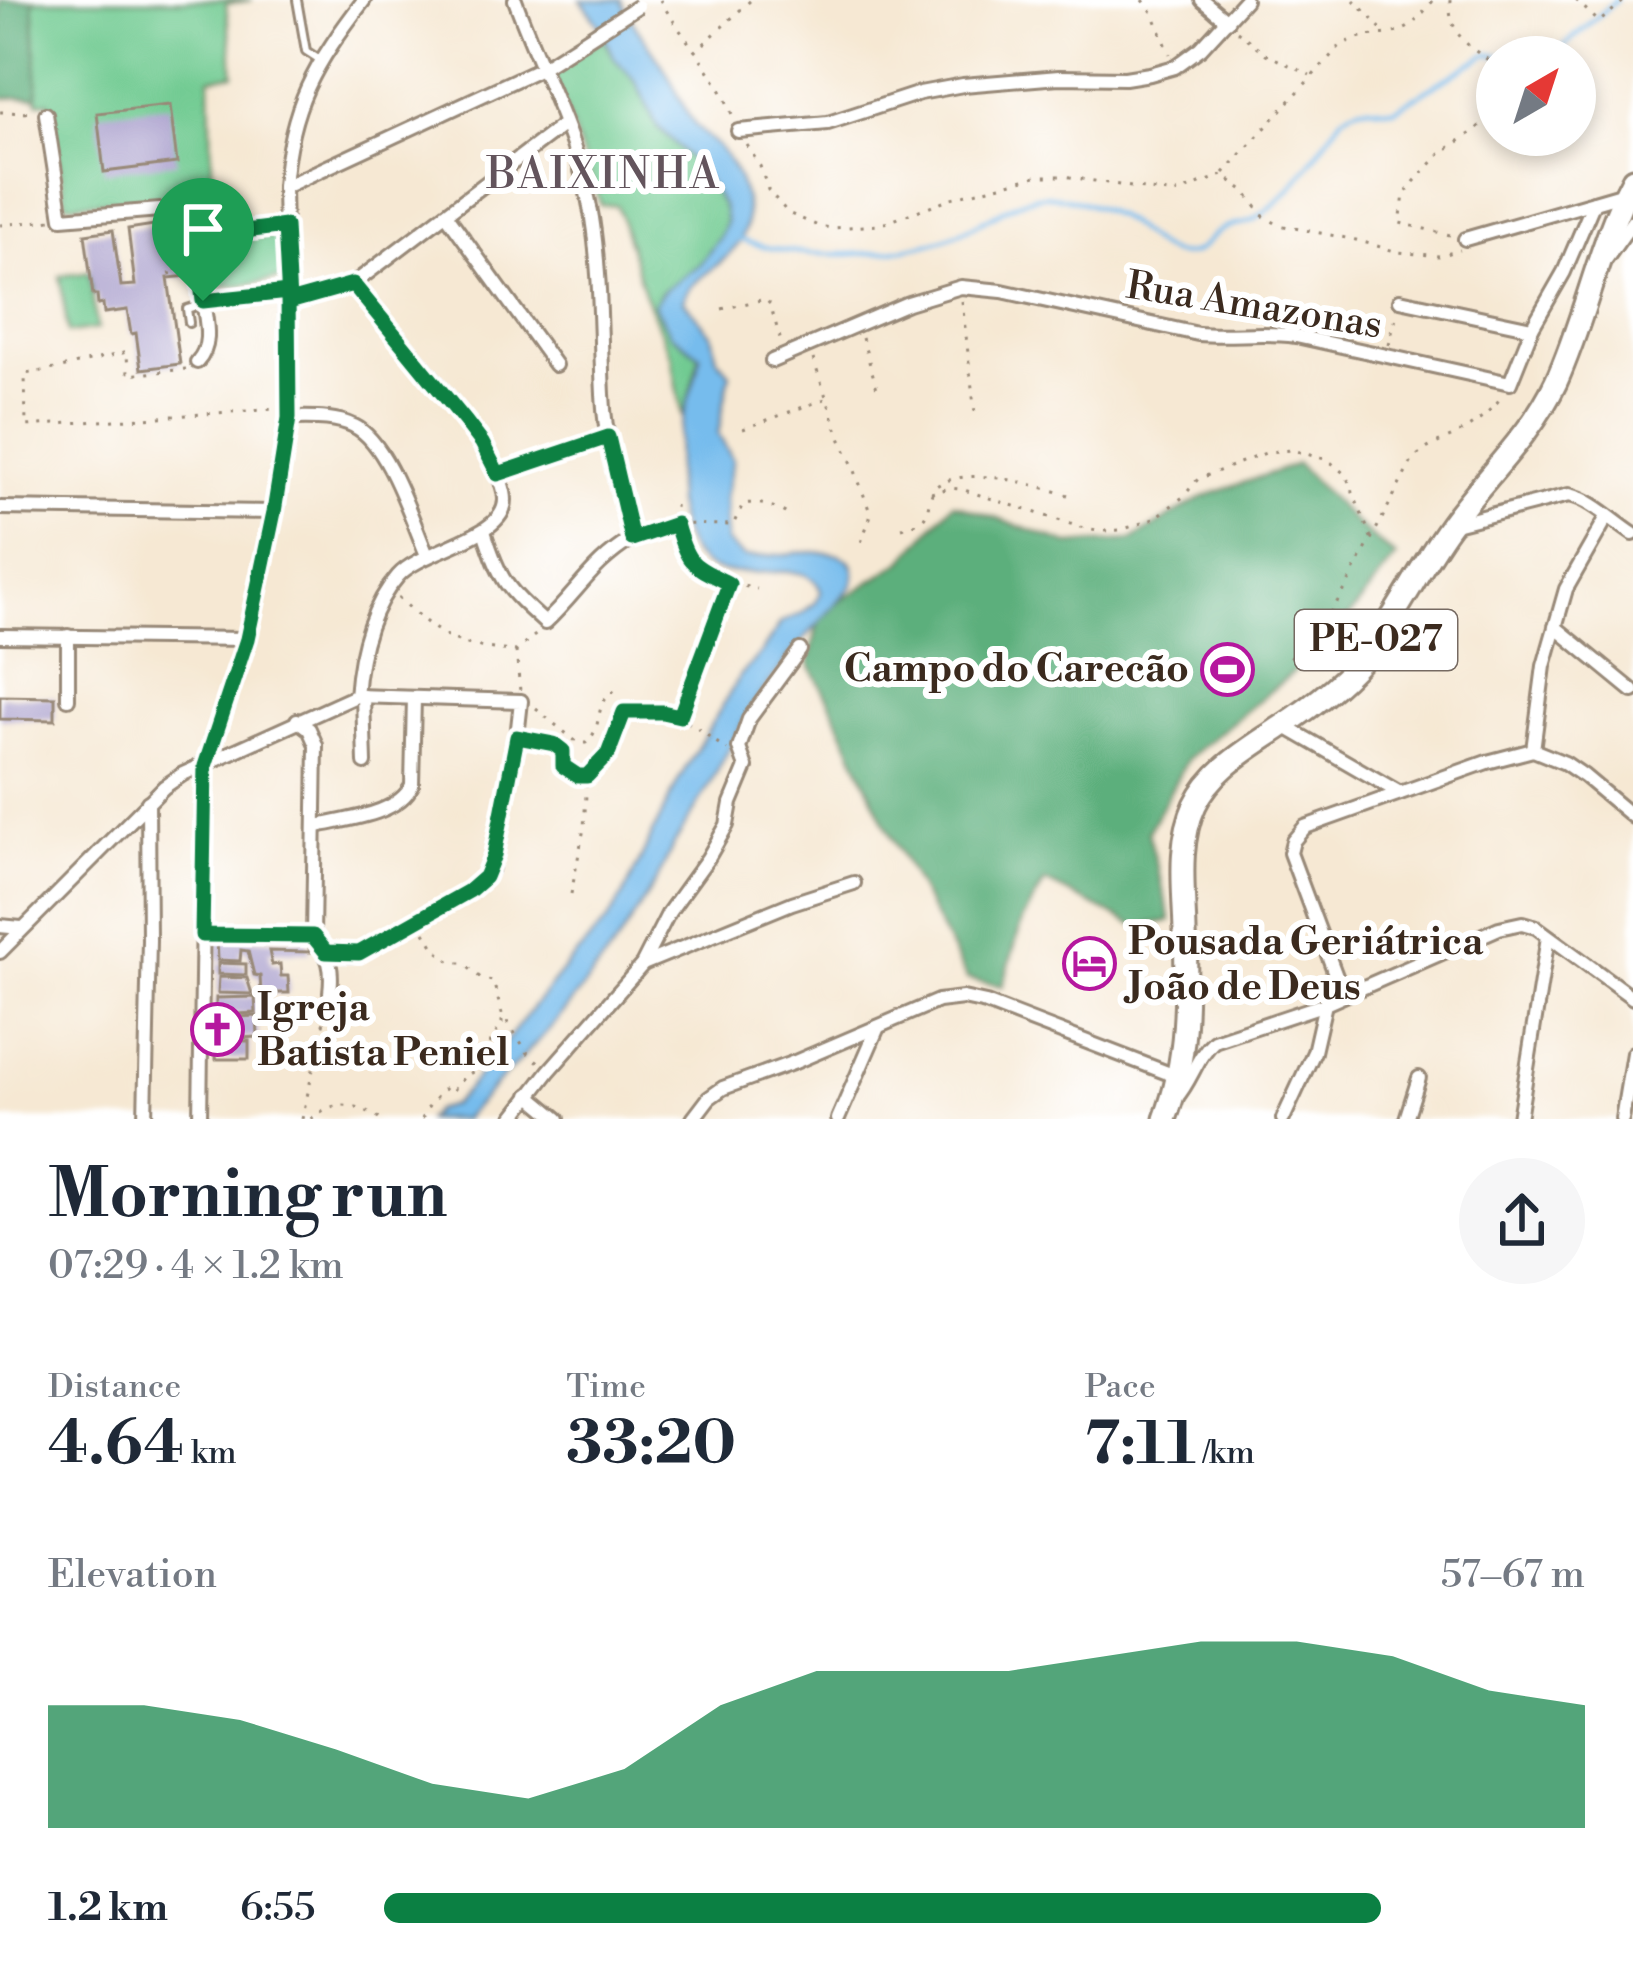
<!DOCTYPE html>
<meta charset="utf-8">
<style>
body{margin:0;font-family:"Libre Bodoni",serif;background:#f6f6f7;color:#1f2937;height:100vh;display:flex;flex-direction:column;font-size:45px;white-space:nowrap}
*{box-sizing:border-box;margin:0}
p{font-size:39px;color:#747a83}
.icon{flex:none;width:66px;height:66px;fill:none;stroke:currentColor;stroke-width:2;stroke-linecap:round;stroke-linejoin:round}
.map{position:relative;height:1119px;overflow:hidden}
.drawer{display:flex;flex-direction:column;background:#fff;flex:1}
.drawer>*{flex:none}
.needle{width:78px;rotate:39deg}
.buttons{position:absolute;left:1476px;top:36px;display:grid;gap:24px}
.buttons a{display:grid;place-items:center;width:120px;height:120px;border-radius:50%;background:#fff;box-shadow:0 6px 18px #0003;font-size:60px}
.pin{position:absolute;display:grid;place-items:center;width:102px;height:102px;color:#fff;margin:-123px -51px;border-radius:50% 50% 50% 0;rotate:-45deg;box-shadow:0 0 12px #0007}
.pin .icon{rotate:45deg}
.round{display:grid;place-items:center;flex:none;width:126px;height:126px;border-radius:63px;background:#f6f6f7}
.summary{display:flex;align-items:center;justify-content:space-between;height:204px;padding:0 48px}
h1{font-size:66px;font-weight:700;line-height:90px}
.stats{display:grid;grid-template-columns:repeat(3,1fr);gap:18px;height:204px;padding:12px 48px}
.stats div{display:grid;align-content:center}
.stats b{font-size:60px;font-weight:700}
.stats small{font-size:33px;font-weight:400}
.stats p{font-size:33px}
.chart{height:336px;padding:24px 48px}
.chart p{display:flex;justify-content:space-between}
.chart svg{width:100%;height:216px;margin-top:12px;fill:#0b8043;opacity:.7}
ul{padding:0 48px;list-style:none;font-size:39px}
li{display:grid;grid-template-columns:192px 144px 1fr;align-items:center;height:90px}
li i{height:30px;border-radius:15px;background:#0b8043}
.map>svg:first-child{display:block}
</style>
<div class="map">
<svg width="1633" height="1119" viewBox="0 0 1633 1119">
<rect width="100%" height="100%" fill="#fff"/>
<filter id="ink" filterUnits="userSpaceOnUse"><feTurbulence type="fractalNoise" baseFrequency=".00833" numOctaves="2"/><feDisplacementMap in="SourceGraphic" scale="24" xChannelSelector="R" yChannelSelector="G"/><feConvolveMatrix kernelMatrix="1 2 1 2 8 2 1 2 1" color-interpolation-filters="sRGB"/></filter>
<filter id="wash" filterUnits="userSpaceOnUse"><feTurbulence type="fractalNoise" baseFrequency=".004" numOctaves="4" result="noise"/><feDisplacementMap in="SourceGraphic" scale="48" xChannelSelector="R" yChannelSelector="G"/><feGaussianBlur stdDeviation="2.7" result="paint"/><feColorMatrix in="noise" values="0 0 0 0 0 0 0 0 0 0 0 0 0 0 0 0 0 1.4 0 .05"/><feComposite in="paint" operator="in"/></filter>
<g filter="url(#wash)">
<rect width="100%" height="100%" fill="#f6e8d3"/>
<g fill="#71cb92" stroke="#567a58" stroke-width="3">
<path d="M33 0H252L226 4 234 74 210 78 213 221C192 224 177 208 157 203 128 197 96 202 66 204L49 101 38 102Z"/>
<polygon points="605,37 608,48 635,80 657,126 700,169 723,207 726,222 720,237 700,264 659,295 655,308 671,334 700,355 683,419 672,357 644,293 617,205 601,205 551,70"/>
<polygon points="278,236 284,279 235,286 213,286 211,283 209,241"/>
<polygon points="89,272 97,329 68,333 60,276"/>
</g>
<g fill="#5caf7c" stroke="#4c6c4d" stroke-width="3">
<polygon points="0,0 33,0 38,97 0,98"/>
<polygon points="1297,464 1355,523 1396,557 1328,644 1188,758 1148,832 1171,921 1136,926 1045,882 1022,921 1003,986 967,979 885,824 833,708 809,664 820,614 903,561 953,503 1069,544 1132,540 1203,497"/>
</g>
<path fill="#76bced" stroke="#587386" stroke-width="3" d="M581 0H621C633 26 651 46 666 71 675 87 682 105 692 121 698 131 710 138 718 147 735 165 750 199 746 224 741 263 687 275 684 301L712 335 717 358 730 373 718 434 733 460 725 497 726 542 744 557C768 560 874 531 851 587L792 653 752 706 708 788 673 846 659 876 617 944 555 1023 463 1119H427L435 1110 452 1105 469 1087 567 965 608 920 623 896 678 781 740 676 761 653 781 623 802 613 815 603 821 592C808 548 725 595 695 556 667 521 674 460 683 419 687 398 698 376 700 355L671 334 654 304 664 290 700 264 720 237 726 222 723 207 700 169 657 126 635 80 615 59 599 24Z"/>
<g fill="none" stroke-linecap="round" stroke-linejoin="round">
<g stroke="#76bced" stroke-width="4.5">
<polyline points="1552,57 1616,0"/>
<path d="M738 239C799 261 894 259 955 235 979 225 1015 200 1039 196 1062 193 1107 209 1126 222 1145 235 1163 259 1189 254 1202 252 1208 238 1218 232 1228 225 1242 225 1253 220 1289 201 1319 148 1343 116 1367 99 1369 111 1395 109L1487 54 1507 57"/>
</g>
</g>
<g id="blocks">
<g fill="#aca2ce">
<polygon points="170,105 177,163 104,172 97,113"/>
<polygon points="160,224 171,232 176,269 188,267 189,276 168,278 180,364 141,369 136,333 131,334 127,310 104,313 103,304 98,305 97,295 93,295 85,234 113,230 121,286 135,285 128,229"/>
<polygon points="0,696 55,697 55,720 0,719"/>
<polygon points="217,938 307,941 310,952 269,951 272,965 280,964 281,976 288,976 289,993 261,993 260,976 254,975 248,951 241,950 240,961 218,960"/>
<polygon points="218,963 246,964 246,975 218,974"/>
<polygon points="219,977 247,978 252,994 218,993"/>
<polygon points="255,997 256,1013 216,1015 216,998"/>
<polygon points="257,1016 258,1037 220,1039 219,1018"/>
<rect x="216" y="1041" width="33" height="18"/>
</g>
</g>
</g>
<g filter="url(#ink)">
<use href="#blocks" fill-opacity="0" stroke="#988978" stroke-width="3"/>
<g fill="none" stroke-linecap="round" stroke-linejoin="round">
<defs>
<g id="service">
<polyline points="297,0 306,51 320,60"/>
<polyline points="189,323 187,309 200,305"/>
</g>
<g id="minor">
<polyline points="1202,0 1227,21"/>
<polyline points="46,114 62,218 160,210 185,220 196,237"/>
<polyline points="738,131 828,123 920,93 963,85 1059,77 1125,78 1150,74 1175,67 1201,48 1245,0"/>
<polyline points="284,187 541,68 582,42"/>
<polyline points="446,214 555,365"/>
<polyline points="285,226 196,237 203,301 288,292"/>
<polyline points="1465,239 1594,202"/>
<polyline points="1606,259 1633,221"/>
<polyline points="1400,300 1532,328"/>
<polyline points="289,302 353,284 564,124"/>
<path d="M772 361 908 303 961 287 1002 291 1198 334C1231 337 1263 331 1296 336L1510 383 1532 328 1564 272 1594 202 1625 193"/>
<path d="M197 362C213 345 206 322 203 301"/>
<path d="M289 418C310 418 334 416 354 426 388 442 412 521 427 555"/>
<polyline points="498,474 607,437"/>
<polyline points="0,508 274,512"/>
<path d="M1451 525 1569 495C1591 499 1613 521 1633 534"/>
<path d="M484 531C500 581 506 588 545 623 578 592 592 563 632 539 619 492 605 443 603 394 600 336 601 276 592 218 580 142 541 72 515 0"/>
<polyline points="1555,627 1633,691"/>
<polyline points="0,636 247,639"/>
<polyline points="363,696 365,763"/>
<polyline points="68,699 68,636"/>
<polyline points="297,720 309,729 316,745 313,936"/>
<polyline points="1284,726 1400,793"/>
<polyline points="1533,750 1544,666 1566,589 1607,517"/>
<path d="M317 826C346 819 398 815 412 785L414 698"/>
<polyline points="0,926 21,928"/>
<path d="M202 935 313 936C330 956 333 968 330 993"/>
<path d="M0 952 164 787 183 774 356 696C359 655 370 608 398 576 421 549 505 538 505 500 505 452 387 325 353 284"/>
<polyline points="326,952 351,955 359,953 469,891 485,877 492,867 494,855 517,737 521,701 356,696"/>
<polyline points="643,964 792,903 854,883"/>
<polyline points="1343,995 1290,853 1293,841 1305,827 1487,762 1533,750 1565,763 1584,776 1633,817"/>
<polyline points="529,1095 558,1119"/>
<path d="M1176 1098C1192 1080 1196 1057 1214 1041L1325 1004 1499 928 1522 923 1536 927 1633 998"/>
<polyline points="145,1119 149,940 148,802"/>
<path d="M200 1119 205 766 247 639 274 512 289 418 284 187C290 105 315 64 364 0"/>
<polyline points="512,1119 549,1071 642,965 669,912 708,858 727,825 731,803 746,767 739,748 749,719 800,650"/>
<polyline points="693,1119 709,1098 723,1088 795,1062 938,1001 963,998 986,1003 1178,1077"/>
<polyline points="838,1119 878,1027"/>
<polyline points="1283,1119 1314,1052 1325,1004"/>
<polyline points="1406,1119 1419,1078"/>
<polyline points="1519,1119 1548,937"/>
<polyline points="1622,1119 1633,1053"/>
</g>
<path id="primary" d="M1165 1119C1188 1060 1187 993 1185 931 1184 890 1177 844 1195 805 1212 769 1249 749 1281 727 1313 706 1346 681 1370 650 1399 611 1420 567 1448 528 1483 478 1530 438 1556 382 1586 316 1599 243 1633 179"/>
</defs>
<use href="#service" stroke="#988978" stroke-width="12"/>
<use href="#minor" stroke="#988978" stroke-width="18"/>
<use href="#primary" stroke="#988978" stroke-width="27"/>
<g stroke="#988978" stroke-width="3" stroke-dasharray="3 9" stroke-linecap="butt">
<path d="M660 0C684 41 719 75 734 120"/>
<polyline points="1143,0 1153,13 1170,54"/>
<polyline points="1354,0 1385,33"/>
<path d="M1450 0C1448 36 1470 47 1497 66"/>
<polyline points="1576,0 1599,22 1625,0"/>
<polyline points="1237,31 1266,54 1310,75"/>
<polyline points="695,52 751,0"/>
<polyline points="0,112 33,113"/>
<polyline points="747,145 760,166 768,190 788,213 818,226 832,228 880,225 951,198 1036,176 1064,176 1174,194 1223,175 1245,191 1262,215 1279,225 1356,240 1398,252 1439,256 1460,250"/>
<path d="M1224 173 1338 48C1366 28 1382 40 1405 29 1417 23 1425 9 1434 0"/>
<polyline points="0,225 52,220"/>
<polyline points="1450,235 1400,223 1404,195 1414,182 1441,153 1473,132 1497,110"/>
<polyline points="169,274 185,272"/>
<polyline points="962,301 975,414"/>
<polyline points="722,309 765,299 770,304 782,345"/>
<polyline points="862,338 879,395"/>
<polyline points="1389,345 1397,313"/>
<polyline points="813,359 841,440 854,468 871,515 859,548"/>
<polyline points="186,369 128,375 127,352 61,368 25,374 26,426 276,409"/>
<polyline points="743,429 825,399"/>
<polyline points="931,493 950,488 961,489 1080,527 1103,531 1121,530 1154,519 1183,497 1198,479 1268,452 1292,450 1328,460 1346,475 1372,540"/>
<path d="M675 505C676 520 677 542 685 555 697 575 736 585 757 589"/>
<path d="M902 528C936 519 922 512 935 487 966 464 1033 484 1068 495"/>
<path d="M643 535 677 524 733 525 743 504C759 501 778 507 791 517"/>
<path d="M398 597C441 638 456 647 516 651L539 632"/>
<polyline points="516,651 520,691"/>
<path d="M1290 657 1319 629 1343 593 1412 461C1424 447 1439 443 1455 435 1474 425 1490 412 1503 395"/>
<path d="M536 709 578 743H586C607 724 589 702 621 688"/>
<polyline points="680,714 729,584"/>
<path d="M531 740 553 744 563 751V766L578 776H587L608 755 624 713C679 709 686 720 727 750"/>
<polyline points="571,894 584,828 587,778"/>
<polyline points="425,932 435,949 452,963 463,963 482,979 493,981 502,1014 528,1053 541,1064"/>
<polyline points="302,1119 327,1007"/>
<path d="M311 1119C334 1099 356 1102 380 1119"/>
<polyline points="422,1119 430,1104 446,1087 453,1090 464,1077 474,1071 502,1023 502,1016"/>
</g>
<use href="#service" stroke="#fff" stroke-width="6"/>
<use href="#minor" stroke="#fff" stroke-width="12"/>
<use href="#primary" stroke="#fff" stroke-width="21"/>
<defs>
<polyline id="minor-bridge" points="582,42 638,6"/>
</defs>
<use href="#minor-bridge" stroke="#988978" stroke-width="18" stroke-linecap="butt"/>
<use href="#minor-bridge" stroke="#fff" stroke-width="12"/>
</g>
</g>
<g fill="none" stroke-linecap="round" stroke-linejoin="round" filter="url(#ink)">
<defs>
<path id="route" d="M203 301 288 292 289 418 274 512 247 639 205 766 202 935 313 936 326 952 359 953 469 891 485 877 494 855 517 737 554 744 563 751V766L578 776H587L608 754 624 712H662L680 716 729 584C692 564 688 567 676 524L632 539 608 437 498 474 482 443 466 422 353 284 289 302 285 226 196 237 203 301"/>
</defs>
<use href="#route" stroke="#fff" stroke-width="24"/>
<use href="#route" stroke="#0b8043" stroke-width="15"/>
</g>
<defs>
<symbol id="stadium-ring" viewBox="-11 -11 22 22"><circle r="9.5" fill="#fff" stroke="#b5179e" stroke-width="1.5"/><path d="M0-5a6.5 5 0 1 0 0 10a6.5 5 0 1 0 0-10ZM-3.5-1.8h7v3.6h-7Z" fill="#b5179e"/></symbol>
<symbol id="hotel-ring" viewBox="-11 -11 22 22"><circle r="9.5" fill="#fff" stroke="#b5179e" stroke-width="1.5"/><path d="M-6-4.5h1.5V1H6V5H4.5V3h-9V5H-6ZM-4 0a1.8 1.8 0 1 1 3.6 0ZM.5 0V-2.5h3Q6-2.5 6 0Z" fill="#b5179e"/></symbol>
<symbol id="church-ring" viewBox="-11 -11 22 22"><circle r="9.5" fill="#fff" stroke="#b5179e" stroke-width="1.5"/><path d="M-1.2-6h2.4v3.5h3.3v2.4h-3.3V6h-2.4V-.1h-3.3v-2.4h3.3Z" fill="#b5179e"/></symbol>
</defs>
<g fill-rule="evenodd">
<use href="#stadium-ring" x="1198" y="640" width="59" height="59"/>
<use href="#hotel-ring" x="1060" y="934" width="59" height="59"/>
<use href="#church-ring" x="188" y="1000" width="59" height="59"/>
</g>
<g text-anchor="middle" dominant-baseline="central" stroke-width="12" stroke-linejoin="round" paint-order="stroke">
<rect fill="#fff" stroke="#766a62" stroke-width="3" x="1295" y="610" width="162" height="60" rx="9"/>
<g font-size="36" font-weight="bold" fill="#3b2a1e">
<text x="1376" y="640">PE-027</text>
</g>
<g font-size="39" fill="#3b2a1e" stroke="#fff">
<text transform="translate(1254 306) rotate(9)">Rua Amazonas</text>
</g>
<g font-size="39" font-weight="bold" fill="#3b2a1e" stroke="#fff" text-anchor="start">
<text x="1189" y="669" text-anchor="end">Campo do Carecão</text>
<text x="1128" y="942">Pousada Geriátrica<tspan x="1128" dy="45">João de Deus</tspan></text>
<text x="257" y="1008">Igreja<tspan x="257" dy="45">Batista Peniel</tspan></text>
</g>
<g font-size="42" letter-spacing="3" fill="#63545c" stroke="#fff">
<text x="604" y="175">BAIXINHA</text>
</g>
</g>
</svg>
<div class="buttons">
<a><svg class="needle" viewBox="-14 -14 28 28"><path d="M0-13l5 13h-10z" fill="#e53935"/><path d="M0 13l5-13h-10z" fill="#747a83"/></svg></a>
</div>
<div class="pin" style="left:203px;top:301px;background:#1e9e55"><svg class="icon" aria-label="arrive" viewBox="0 0 24 24"><path d="M6 21V4h12l-3 4 3 4H6"/></svg></div>
</div>
<section class="drawer">
<div class="summary"><div><h1>Morning run</h1><p>07:29 · 4 × 1.2 km</p></div><a class="round"><svg class="icon" aria-label="share" viewBox="0 0 24 24"><path d="M12 15V3M7 8l5-5 5 5M5 13v7h14v-7"/></svg></a></div>
<div class="stats">
<div><p>Distance</p><b>4.64<small> km</small></b></div>
<div><p>Time</p><b>33:20</b></div>
<div><p>Pace</p><b>7:11<small> /km</small></b></div>
</div>
<div class="chart"><p><span>Elevation</span>57–67 m</p>
<svg viewBox="0 0 160 44" preserveAspectRatio="none"><path d="M0 44V19L10 19L20 22L30 28L40 35L50 38L60 32L70 19L80 12L90 12L100 12L110 9L120 6L130 6L140 9L150 16L160 19V44z"/></svg>
</div>
<ul>
<li><b>1.2 km</b>6:55<i style="width:83%"></i></li>
</ul>
</section>
